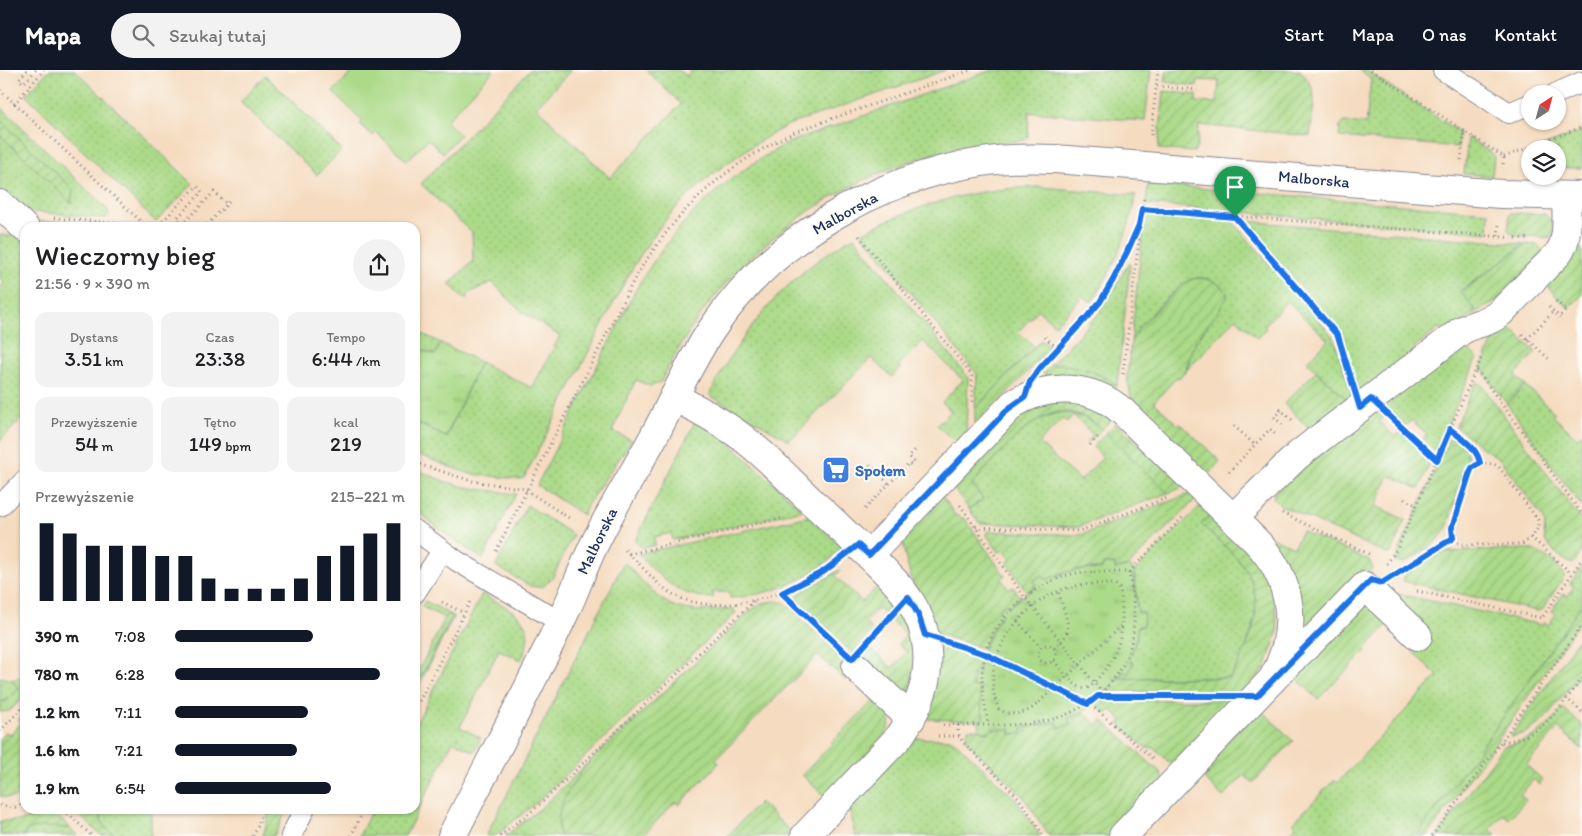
<!DOCTYPE html>
<html lang="pl">
<meta charset="utf-8">
<style>
body{margin:0;font-family:Itim,sans-serif;background:#f2f2f2;color:#202124;height:100vh;display:flex;flex-direction:column;font-size:19px;white-space:nowrap}
*{box-sizing:border-box;margin:0}
p{font-size:16px;color:#757577}
.icon{flex:none;width:28px;height:28px;fill:none;stroke:currentColor;stroke-width:2;stroke-linecap:round;stroke-linejoin:round}
.map{position:relative;flex:1;overflow:hidden}
.sheet{position:absolute;left:20px;top:152px;width:400px;height:592px;display:flex;flex-direction:column;background:#fff;border-radius:15px;box-shadow:0 1px 4px #0004}
.sheet>*{flex:none}
.needle{width:32px;rotate:36deg}
.fabs{position:absolute;left:1521px;top:15px;display:grid;gap:10px}
.fabs a{display:grid;place-items:center;width:45px;height:45px;border-radius:50%;background:#fff;box-shadow:0 1px 4px #0004;font-size:25px}
.pin{position:absolute;display:grid;place-items:center;width:42px;height:42px;color:#fff;margin:-51px -21px;border-radius:50% 50% 50% 0;rotate:-45deg;box-shadow:0 0 5px #0007}
.pin .icon{rotate:45deg}
.round{display:grid;place-items:center;flex:none;width:52px;height:52px;border-radius:26px;background:#f2f2f2}
.overview{display:flex;align-items:center;justify-content:space-between;height:85px;padding:0 15px}
h1{font-size:28px;font-weight:600;line-height:38px}
.stats{display:grid;grid-template-columns:repeat(3,1fr);gap:8px;height:85px;padding:5px 15px}
.stats div{display:grid;align-content:center;border-radius:12px;background:#f2f2f2;text-align:center}
.stats b{font-size:21px;font-weight:600}
.stats small{font-size:14px;font-weight:400}
.stats p{font-size:14px}
.chart{height:140px;padding:10px 15px}
.chart p{display:flex;justify-content:space-between}
.chart svg{width:100%;height:90px;margin-top:5px;stroke:#111827;stroke-width:6}
ul{padding:0 15px;list-style:none;font-size:16px}
li{display:grid;grid-template-columns:80px 60px 1fr;align-items:center;height:38px}
li i{height:12px;border-radius:6px;background:#111827}
header{display:flex;align-items:center;gap:30px;box-sizing:border-box;height:70px;padding:0 25px;background:#111827;color:#fff}
header strong{font-size:24px}
nav{display:flex;gap:28px;margin-inline-start:auto;font-size:18px}
.search{width:350px;height:45px;background:#f2f2f2;display:flex;align-items:center;gap:12px;box-sizing:border-box;padding:0 18px;border-radius:28px;color:#757577;font-size:19px}
.map>svg:first-child{display:block}
</style>
<header>
<strong>Mapa</strong>
<div class="search"><svg class="icon" aria-label="search" viewBox="0 0 24 24"><circle cx="10" cy="10" r="6"/><path d="M15 15l6 6"/></svg>Szukaj tutaj</div>
<nav><a>Start</a><a>Mapa</a><a>O nas</a><a>Kontakt</a></nav>
</header>
<div class="map">
<svg width="1582" height="766" viewBox="0 0 1582 766">
<defs>
<pattern id="grass-dots" width="8" height="8" patternUnits="userSpaceOnUse" patternTransform="scale(1.25)"><rect width="8" height="8" fill="#abda88"/><path d="M2 2h.1M6 6h.1" fill="none" stroke="#93bb78" stroke-width="1.8" stroke-linecap="round"/></pattern>
<pattern id="park-tufts" width="24" height="20" patternUnits="userSpaceOnUse" patternTransform="scale(1.25)"><rect width="24" height="20" fill="#abda88"/><path d="M3 7l-1-3M5 7V3M7 7l1-3M15 17l-1-3M17 17v-4M19 17l1-3" fill="none" stroke="#93bb78"/></pattern>
<pattern id="garden-furrows" width="10" height="10" patternUnits="userSpaceOnUse" patternTransform="scale(1.25)"><rect width="10" height="10" fill="#abda88"/><path d="M-1 1l2-2M0 10L10 0M9 11l2-2" fill="none" stroke="#93bb78"/></pattern>
</defs>
<rect width="100%" height="100%" fill="#fdfcf7"/>
<filter id="ink" filterUnits="userSpaceOnUse"><feTurbulence type="fractalNoise" baseFrequency=".02" numOctaves="2"/><feDisplacementMap in="SourceGraphic" scale="10" xChannelSelector="R" yChannelSelector="G"/><feConvolveMatrix kernelMatrix="1 2 1 2 8 2 1 2 1" color-interpolation-filters="sRGB"/></filter>
<filter id="wash" filterUnits="userSpaceOnUse"><feTurbulence type="fractalNoise" baseFrequency=".0096" numOctaves="4" result="noise"/><feDisplacementMap in="SourceGraphic" scale="20" xChannelSelector="R" yChannelSelector="G"/><feGaussianBlur stdDeviation="1.12" result="paint"/><feColorMatrix in="noise" values="0 0 0 0 0 0 0 0 0 0 0 0 0 0 0 0 0 1.4 0 .05"/><feComposite in="paint" operator="in"/></filter>
<g filter="url(#wash)">
<rect width="100%" height="100%" fill="#f5dbbf"/>
<g fill="url(#grass-dots)" stroke="#638473">
<polygon points="49,0 75,0 193,114 156,152 26,25"/>
<path d="M530 0H571L536 37 610 108 681 34 646 0H678L687 6 691 0H946L788 55C747 77 707 105 675 139 639 179 616 228 592 275 569 319 547 364 524 408L519 409 471 404 450 397 415 383V352L446 367 480 292 532 318 560 266 521 241 492 212 469 223 466 230 449 214 473 191 472 163 421 114Z"/>
<path d="M992 0H1151L1145 51 1029 42 1028 67 1025 70C996 73 967 76 938 83 848 107 768 159 710 232 690 257 675 285 660 313L650 316 636 310 612 361 632 370 589 432 583 445 537 415 632 227C668 160 724 104 793 71Z"/>
<polygon points="1359,0 1365,0 1459,62 1458,77 1339,67 1340,57 1344,52 1366,54 1371,8"/>
<polygon points="265,5 342,80 317,105 240,32"/>
<path d="M0 36 108 140C109 143 109 146 105 148L23 141 0 123Z"/>
<polygon points="1582,61 1582,98 1558,98 1558,79 1536,79"/>
<polygon points="1468,67 1494,85 1492,106 1464,104"/>
<polygon points="1148,114 1489,142 1488,163 1146,134"/>
<path d="M1041 117 1136 125C1128 164 1114 199 1091 232L1083 226 1055 255 1038 240 1018 262 1035 277 975 339 977 304 862 163C920 133 975 118 1041 117Z"/>
<path d="M1145 143 1231 150 1334 268 1354 333 1352 334 1307 292 1328 270 1287 231 1264 256 1266 258 1257 268 1236 248 1184 303 1187 298 1193 277 1227 222C1218 213 1206 205 1193 209 1182 212 1151 243 1144 253 1139 259 1135 265 1131 272Z"/>
<polygon points="40,151 115,157 35,158 37,153"/>
<polygon points="1244,151 1525,174 1461,221 1476,242 1446,264 1440,258 1414,277 1419,284 1360,328 1341,263"/>
<polygon points="0,165 19,167 25,170 25,345 0,371 0,217 4,213 0,209"/>
<path d="M854 167 968 307 966 366 958 375 937 355 951 341 942 332 963 310 923 271 898 296 901 298 892 307 871 288 789 371 782 366 709 325C743 259 789 203 854 167Z"/>
<path d="M1129 193 1130 195 1117 316C1098 301 1075 294 1051 295L1100 242Z"/>
<polygon points="423,264 441,273 435,285 415,277 415,273"/>
<polygon points="1453,276 1469,280 1477,288 1436,381 1433,380 1422,370 1427,364 1411,350 1406,356 1382,333"/>
<polygon points="1525,315 1555,343 1553,346 1577,368 1582,363 1582,437 1507,334"/>
<path d="M1063 342 1084 347 1102 359 1088 373 1087 372 1093 365 1073 345 1067 352 1062 349 1039 373 1080 411 1103 387 1093 377 1106 363 1168 423 1078 457 979 453 969 439 983 429 972 414C998 386 1023 348 1063 342Z"/>
<polygon points="696,350 716,361 803,440 673,470 671,463 654,467 655,475 642,478 635,471"/>
<polygon points="415,399 444,411 465,417 516,424 483,489 447,465 415,439"/>
<polygon points="527,435 573,465 553,507 544,516 538,517 530,516 496,496"/>
<path d="M1200 436 1213 443 1202 454C1215 467 1231 480 1243 496 1269 532 1250 574 1230 608H1119L1123 601 1128 603 1134 593 1129 590 1136 570 1138 556H1143L1138 543 1134 502Z"/>
<path d="M810 446 842 477C836 483 830 491 822 496 796 515 762 526 730 528L729 522H713V528C675 526 663 509 638 484Z"/>
<path d="M624 492C637 505 653 525 669 534 688 544 713 540 734 539L736 543 536 733 495 766H486Z"/>
<polygon points="1581,498 1582,499 1582,534 1495,659 1416,766 1287,766 1296,756 1293,753 1334,710 1337,713 1438,606 1411,580 1413,578 1389,526 1398,524 1542,555 1544,552 1548,555 1556,544 1551,541 1563,524 1568,526 1574,516 1570,514"/>
<path d="M482 524C513 541 541 549 521 590L499 580 460 657 481 668 474 682 453 671 405 766H359L372 740H415V656Z"/>
<polygon points="425,531 454,546 415,623 415,618 452,547 447,544 445,548 422,537"/>
<polygon points="0,607 12,610 20,619 7,630 0,632"/>
<polygon points="911,668 950,669 959,675 1016,730 1040,766 855,766 849,735"/>
<polygon points="590,691 572,716 562,735 560,766 505,766 540,739"/>
<path d="M102 740H151V766H115C104 756 99 755 102 740Z"/>
<path d="M48 756 70 758 78 766H23C27 756 39 757 48 756Z"/>
</g>
<g fill="url(#park-tufts)" stroke="#638473">
<polygon points="441,273 480,292 446,367 415,352 415,277 435,285"/>
<path d="M1102 494H1115L1116 499 1123 498 1129 495 1135 501 1133 505 1138 543H1144L1143 556H1138L1136 570 1129 590 1134 593 1128 604 1123 601C1105 625 1096 636 1068 649L1070 654 1059 658 1056 652 1022 658 1023 664H1010V659L984 662 980 659 979 651 983 649 978 617H972V605L978 604C979 582 990 562 1002 544L998 541 1004 534 1008 537 1036 517 1033 511 1043 504 1046 510C1064 500 1082 499 1102 499Z"/>
</g>
<g fill="url(#garden-furrows)" stroke="#638473">
<path d="M1167 0H1300C1305 6 1311 13 1313 21 1316 32 1311 53 1310 66L1199 55 1197 77 1194 82 1158 79 1164 21 1197 25 1196 32 1217 33 1219 11 1198 10 1197 16 1165 12Z"/>
<polygon points="0,50 73,119 71,133 0,65"/>
<polygon points="1510,143 1545,144 1552,151 1553,168 1514,165 1508,160"/>
<polygon points="1525,174 1537,175 1545,183 1498,230 1476,242 1461,222"/>
<path d="M1576 178H1582V225L1569 238C1561 230 1548 222 1547 210Z"/>
<path d="M1201 208C1212 209 1220 214 1227 222V227C1218 246 1200 260 1192 280 1188 290 1188 299 1179 308L1177 307 1154 332 1178 355 1180 353 1220 391 1206 407 1133 337 1127 307 1131 272 1139 257 1181 216 1191 209Z"/>
<polygon points="1506,254 1536,282 1515,305 1525,315 1507,334 1481,298 1499,258"/>
<polygon points="1041,270 1050,278 975,357 975,339"/>
<path d="M1060 294C1081 297 1100 302 1117 316L1112 321 1050 310 1043 303 1051 295Z"/>
<polygon points="1316,301 1352,334 1311,360 1284,334"/>
<path d="M1475 313H1480L1582 451V482L1573 494C1566 493 1547 477 1545 470 1543 463 1546 456 1544 449L1499 388 1484 379 1456 356Z"/>
<path d="M1059 330 1086 333 1112 349 1102 359C1091 350 1079 342 1064 342 1031 341 993 392 972 414L983 429 969 439 954 419V410L1021 342Z"/>
<polygon points="1376,338 1384,346 1379,352 1395,367 1401,362 1429,388 1430,392 1419,419 1389,405 1376,436 1405,450 1391,483 1387,484 1280,435 1273,428 1275,421"/>
<polygon points="1116,353 1183,414 1181,418 1168,423 1106,363"/>
<path d="M1453 368 1466 379 1468 387 1447 457C1438 474 1420 483 1404 493L1395 491 1449 369Z"/>
<path d="M1192 423 1195 430 1127 497 1115 499V494H1103L1102 499C1082 499 1064 500 1046 510L1042 505 1033 511 1036 516 1027 522 1007 493 1011 490 1004 480 999 482 987 465 988 461 1080 465Z"/>
<path d="M941 424 955 445 965 449 1005 506 1001 509 1009 519 1013 517 1020 527 1008 537 1004 534 998 540 1002 544 993 559 983 578 934 563C923 535 904 499 903 469Z"/>
<path d="M1213 443 1248 477 1272 513 1278 561 1265 598 1246 622H1107L1118 608H1230C1250 574 1269 532 1243 496 1231 480 1215 468 1201 454Z"/>
<path d="M1302 461 1368 490C1372 493 1373 497 1370 501L1309 564 1301 565 1269 466 1294 477Z"/>
<path d="M1528 479C1540 481 1561 494 1564 507L1543 539 1537 541 1403 511V509L1406 504 1435 486 1445 482Z"/>
<polygon points="840,500 835,506 862,532 881,513 898,530 886,545 878,538 865,552 872,560 852,583 796,527 800,523"/>
<path d="M776 531 785 533 844 590 848 607 845 610 818 585 716 689 719 693 679 735 675 732 642 766H560C552 738 574 711 590 691L750 541 762 533Z"/>
<polygon points="1364,533 1390,552 1365,579 1366,581 1318,629 1291,603"/>
<polygon points="1582,534 1582,548 1502,664 1427,766 1416,766 1495,659"/>
<polygon points="447,544 452,547 415,618 415,608"/>
<polygon points="907,545 917,579 910,622 905,626 857,587 868,576 892,598 907,582 898,574 906,564 891,551 896,546"/>
<polygon points="1582,564 1582,603 1542,652 1525,663 1510,667"/>
<polygon points="936,572 981,586 978,605 972,605 972,617 979,617 983,649 979,651 928,649 924,647"/>
<polygon points="21,607 25,611 25,625 10,641 0,642 0,632 7,630 19,619 12,610"/>
<polygon points="875,629 890,647 889,657 886,663 826,728 802,705 832,674 832,672"/>
<polygon points="1099,630 1233,630 1236,633 1176,695 1168,691 1154,678 1146,678 1119,654 1122,650 1111,640 1107,644 1095,634"/>
<polygon points="1258,637 1293,671 1253,713 1244,705 1223,727 1197,702"/>
<path d="M1563 638 1582 655V679L1558 658 1526 695 1543 710 1539 715 1534 709 1520 725 1526 730 1509 749 1503 744 1490 759 1496 765 1494 766H1437L1504 676C1535 670 1543 662 1563 638Z"/>
<polygon points="1083,642 1097,655 1102,650 1160,702 1163,709 1108,766 1049,766 1022,725 966,671 968,659 980,659 984,662 989,662 992,659 1010,659 1010,664 1022,664 1022,658 1057,652 1059,658 1070,654 1068,649"/>
<path d="M25 643V723C17 728 9 729 0 726V669L6 662 10 665 21 653 18 650Z"/>
<polygon points="760,732 792,763 789,766 727,766"/>
<path d="M47 740H51L70 758 41 757 27 760 23 766 0 765V751C18 751 32 751 47 740Z"/>
<path d="M74 740H102C99 756 104 756 115 766H108L106 764 102 766Z"/>
<polygon points="270,740 287,740 274,766 263,766"/>
</g>
<polygon fill="#abda88" stroke="#638473" points="354,0 494,0 446,51 460,65 443,83 428,69 407,91 376,62 373,66 360,54 363,51 333,22"/>
</g>
<g filter="url(#ink)">
<g fill="none" stroke-linecap="round" stroke-linejoin="round">
<defs>
<g id="service">
<polyline points="1443,0 1509,43 1530,34"/>
<polyline points="1555,24 1582,12"/>
<polyline points="0,436 25,410"/>
<polyline points="415,460 457,491 560,552"/>
<polyline points="415,523 442,481"/>
<polyline points="291,766 304,740"/>
</g>
<path id="pedestrian" d="M1316 371 1461 261C1474 253 1490 253 1501 242"/>
<g id="minor">
<polyline points="0,134 25,158"/>
<path d="M1501 242 1557 185C1570 170 1566 144 1566 126"/>
<path d="M674 327C700 340 726 354 748 372 771 390 791 412 812 432 828 446 843 461 859 476 886 502 917 528 925 566 933 603 921 635 900 666L805 766"/>
<polyline points="1233,448 1297,386 1316,371"/>
<path d="M869 485 1013 334C1047 313 1092 314 1123 342L1255 470C1294 510 1300 562 1272 610"/>
<polyline points="856,597 911,649"/>
<path d="M452 766C490 691 531 616 566 540 577 516 585 492 597 469 614 434 635 401 654 366 673 331 689 293 712 259 772 170 876 108 982 92 1006 88 1031 88 1055 89L1501 124 1582 126"/>
<polyline points="1123,766 1288,593 1310,573 1365,516 1418,566"/>
</g>
</defs>
<use href="#service" stroke="#88858e" stroke-width="22"/>
<use href="#pedestrian" stroke="#88858e" stroke-width="30"/>
<use href="#minor" stroke="#88858e" stroke-width="30"/>
<g stroke="#88858e" stroke-width="3" stroke-dasharray="1 4" stroke-linecap="butt">
<polyline points="27,0 19,9 24,13 36,0"/>
<polyline points="1371,0 1504,87 1503,94"/>
<polyline points="1157,16 1197,20"/>
<polyline points="0,20 148,158"/>
<polyline points="14,34 44,0"/>
<polyline points="1151,65 1158,0"/>
<polyline points="1504,87 1582,57"/>
<polyline points="1461,90 1464,61"/>
<polyline points="1142,139 1529,169"/>
<polyline points="1235,147 1338,266 1350,307"/>
<polyline points="54,148 145,156"/>
<polyline points="156,158 197,116 202,122 177,148 183,154 214,122 227,134"/>
<polyline points="204,158 229,132"/>
<polyline points="859,166 972,305 972,332"/>
<polyline points="1498,166 1499,154"/>
<polyline points="1556,231 1566,240 1559,247"/>
<polyline points="1549,237 1560,248"/>
<polyline points="1522,264 1549,289"/>
<polyline points="1045,267 1058,279"/>
<polyline points="1527,269 1554,241"/>
<path d="M1048 288C1065 271 1083 253 1098 234 1116 210 1129 181 1139 154"/>
<polyline points="1477,300 1582,444"/>
<polyline points="1123,304 1144,127"/>
<polyline points="1280,339 1292,350"/>
<polyline points="1281,340 1274,347 1285,357"/>
<polyline points="1395,351 1437,389"/>
<polyline points="1234,356 1255,375"/>
<path d="M1450 359C1462 369 1478 377 1480 393"/>
<polyline points="1090,375 1100,365"/>
<polyline points="914,392 909,386 915,380"/>
<polyline points="415,393 472,411 527,419"/>
<path d="M1480 393 1494 394 1499 397 1538 450C1540 460 1531 469 1522 474L1465 475C1455 474 1451 467 1453 458L1470 402 1472 398Z"/>
<polyline points="870,395 889,414"/>
<polyline points="1229,402 1270,359 1275,364"/>
<polyline points="526,420 572,450"/>
<polyline points="1404,429 1416,435"/>
<polyline points="960,435 1023,525 1102,622"/>
<polyline points="865,439 909,393 911,395"/>
<polyline points="1282,443 1369,484"/>
<polyline points="976,457 1079,461 1167,428"/>
<polyline points="1531,467 1572,504"/>
<path d="M625 480C640 493 654 513 671 523 716 551 795 523 835 495"/>
<path d="M496 481 635 208C677 139 723 96 797 61L971 0"/>
<polyline points="629,484 783,448"/>
<polyline points="1387,494 1398,477 1482,286"/>
<path d="M1094 502H1129C1133 525 1137 550 1131 574 1121 614 1084 643 1045 651 1026 655 1007 655 988 655 985 634 980 614 983 593 989 553 1027 519 1064 506 1074 503 1084 502 1094 502Z"/>
<polyline points="1129,502 1185,445"/>
<polyline points="1397,504 1453,468"/>
<polyline points="1417,521 1542,548 1582,489"/>
<polyline points="782,523 836,574"/>
<polyline points="442,532 464,543"/>
<polyline points="1017,551 1041,577"/>
<polyline points="869,570 887,551"/>
<polyline points="959,575 985,584 1088,634 1097,640 1154,690"/>
<circle cx="1047" cy="584" r="9"/>
<path d="M1054 578C1059 574 1065 569 1067 562 1070 552 1061 532 1058 521"/>
<path d="M1054 591C1060 598 1072 614 1081 618 1089 620 1093 614 1097 609 1123 582 1125 554 1120 519L1115 514C1098 514 1081 513 1064 519 1020 534 976 591 999 639 1010 647 1025 644 1035 636 1064 609 1093 582 1122 555"/>
<polyline points="1098,626 1214,626"/>
<polyline points="1566,628 1582,642"/>
<polyline points="415,640 471,530"/>
<polyline points="943,655 988,655"/>
<polyline points="958,655 958,663 962,671 1018,727 1044,766"/>
<polyline points="0,661 25,635"/>
<polyline points="938,666 959,666"/>
<path d="M1502 672C1544 667 1557 640 1582 609"/>
<polyline points="0,735 15,737 25,733"/>
<polyline points="64,740 92,766"/>
<polyline points="253,766 258,756 263,740"/>
<polyline points="351,766 364,740"/>
<polyline points="500,766 538,736 755,530"/>
<polyline points="1432,766 1501,672 1582,555"/>
</g>
<use href="#service" stroke="#fff" stroke-width="20"/>
<use href="#pedestrian" stroke="#fff" stroke-width="28"/>
<use href="#minor" stroke="#fff" stroke-width="28"/>
</g>
</g>
<g fill="none" stroke-linecap="round" stroke-linejoin="round" filter="url(#ink)">
<defs>
<path id="route" d="M1142 139 1235 147 1338 266 1360 338 1371 329 1437 390 1450 359C1462 369 1477 377 1480 393L1472 398 1470 402 1452 458 1453 468 1382 513 1371 510 1257 626H1098L1088 634 985 584 925 565 918 544 908 527 852 589 782 523 823 502 858 475 869 485 1008 339 1025 327 1030 312 1040 298 1087 247 1100 232 1113 210 1127 182 1139 155Z"/>
</defs>
<use href="#route" stroke="#fff" stroke-width="10"/>
<use href="#route" stroke="#1a73e8" stroke-width="6"/>
</g>
<defs>
<symbol id="supermarket-square" viewBox="-11 -11 22 22"><rect x="-9" y="-9" width="18" height="18" rx="4" fill="#3f7fe0" stroke="#fdfcf7"/><path d="M-6-5.5h2.5l.6 2H6L4.5 2H-2.5L-4.4-4H-6ZM-1.5 3.2a1.3 1.3 0 1 0 .1 0ZM3 3.2a1.3 1.3 0 1 0 .1 0Z" fill="#fff"/></symbol>
</defs>
<g fill-rule="evenodd">
<use href="#supermarket-square" x="820" y="384" width="32" height="32"/>
</g>
<g text-anchor="middle" dominant-baseline="central" stroke-width="4" stroke-linejoin="round" paint-order="stroke">
<g font-size="16" fill="#1b2f5e" stroke="#fdfcf7">
<text transform="translate(1314 109) rotate(5)">Malborska</text>
<text transform="translate(845 143) rotate(-29)">Malborska</text>
<text transform="translate(597 471) rotate(-64)">Malborska</text>
</g>
<g font-size="16" font-weight="bold" fill="#366cbe" stroke="#fdfcf7" text-anchor="start">
<text x="855" y="400">Społem</text>
</g>
</g>
</svg>
<div class="fabs">
<a><svg class="needle" viewBox="-14 -14 28 28"><path d="M0-13l5 13h-10z" fill="#e53935"/><path d="M0 13l5-13h-10z" fill="#757577"/></svg></a>
<a><svg class="icon" aria-label="layers" viewBox="0 0 24 24"><path d="M12 4l9 5-9 5-9-5zM3 14l9 5 9-5"/></svg></a>
</div>
<div class="pin" style="left:1235px;top:147px;background:#1e9e55"><svg class="icon" aria-label="arrive" viewBox="0 0 24 24"><path d="M6 21V4h12l-3 4 3 4H6"/></svg></div>
<section class="sheet">
<div class="overview"><div><h1>Wieczorny bieg</h1><p>21:56 · 9 × 390 m</p></div><a class="round"><svg class="icon" aria-label="share" viewBox="0 0 24 24"><path d="M12 15V3M7 8l5-5 5 5M5 13v7h14v-7"/></svg></a></div>
<div class="stats">
<div><p>Dystans</p><b>3.51<small> km</small></b></div>
<div><p>Czas</p><b>23:38</b></div>
<div><p>Tempo</p><b>6:44<small> /km</small></b></div>
</div>
<div class="stats">
<div><p>Przewyższenie</p><b>54<small> m</small></b></div>
<div><p>Tętno</p><b>149<small> bpm</small></b></div>
<div><p>kcal</p><b>219</b></div>
</div>
<div class="chart"><p><span>Przewyższenie</span>215–221 m</p>
<svg viewBox="0 0 160 44" preserveAspectRatio="none"><path d="M5 44V6M15 44V11M25 44V17M35 44V17M45 44V17M55 44V22M65 44V22M75 44V33M85 44V38M95 44V38M105 44V38M115 44V33M125 44V22M135 44V17M145 44V11M155 44V6"/></svg>
</div>
<ul>
<li><b>390 m</b>7:08<i style="width:60%"></i></li>
<li><b>780 m</b>6:28<i style="width:89%"></i></li>
<li><b>1.2 km</b>7:11<i style="width:58%"></i></li>
<li><b>1.6 km</b>7:21<i style="width:53%"></i></li>
<li><b>1.9 km</b>6:54<i style="width:68%"></i></li>
</ul>
</section>
</div>
